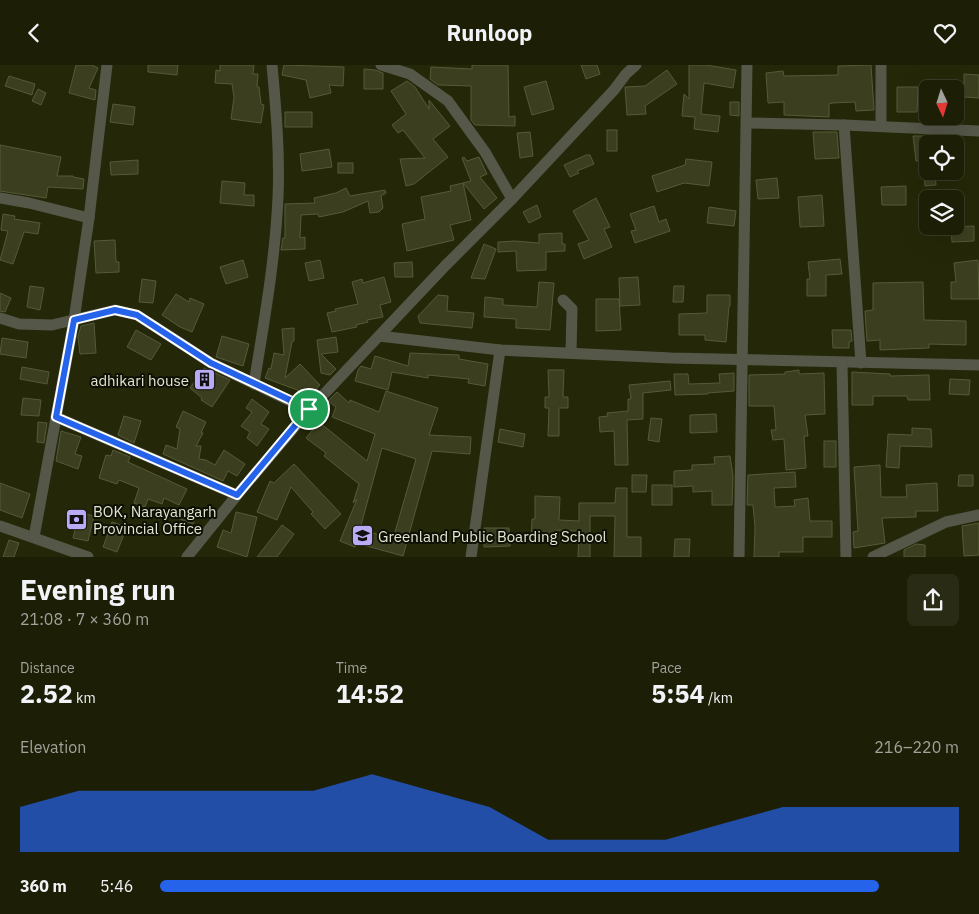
<!DOCTYPE html>
<meta charset="utf-8">
<style>
body{margin:0;font-family:"IBM Plex Sans",sans-serif;background:#292b14;color:#f1f3f6;height:100vh;display:flex;flex-direction:column;font-size:19px;white-space:nowrap}
*{box-sizing:border-box;margin:0}
p{font-size:16px;color:#a0a29b}
.icon{flex:none;width:28px;height:28px;fill:none;stroke:currentColor;stroke-width:2;stroke-linecap:round;stroke-linejoin:round}
.map{position:relative;height:492px;overflow:hidden}
.side{display:flex;flex-direction:column;background:#1c1e06;flex:1}
.side>*{flex:none}
.needle{width:32px;rotate:176deg}
.fabs{position:absolute;left:919px;top:15px;display:grid;gap:10px}
.fabs a{display:grid;place-items:center;width:45px;height:45px;border-radius:8px;background:#1c1e06;box-shadow:0 5px 20px #0002,0 0 0 1px #3a3c28;font-size:25px}
.pin{position:absolute;display:grid;place-items:center;width:42px;height:42px;color:#fff;margin:-21px;border:2px solid #fff;border-radius:50%;box-shadow:0 1px 5px #0007}
.round{display:grid;place-items:center;flex:none;width:52px;height:52px;border-radius:8px;background:#292b14}
.headline{display:flex;align-items:center;justify-content:space-between;height:85px;padding:0 20px}
h1{font-size:28px;font-weight:700;line-height:38px}
.stats{display:grid;grid-template-columns:repeat(3,1fr);gap:8px;height:85px;padding:5px 20px}
.stats div{display:grid;align-content:center}
.stats b{font-size:25px;font-weight:700}
.stats small{font-size:14px;font-weight:400}
.stats p{font-size:14px}
.chart{height:140px;padding:10px 20px}
.chart p{display:flex;justify-content:space-between}
.chart svg{width:100%;height:90px;margin-top:5px;fill:#2563eb;opacity:.7}
ul{padding:0 20px;list-style:none;font-size:16px}
li{display:grid;grid-template-columns:80px 60px 1fr;align-items:center;height:38px}
li i{height:12px;border-radius:6px;background:#2563eb}
header{display:flex;justify-content:space-between;align-items:center;height:65px;padding:0 20px;background:#1c1e06;font-size:22px;font-weight:700}
.map>svg:first-child{display:block}
</style>
<header><svg class="icon" aria-label="back" viewBox="0 0 24 24"><path d="M15 5l-7 7 7 7"/></svg>Runloop<svg class="icon" aria-label="heart" viewBox="0 0 24 24"><path d="M12 20l-8-8c-3-5 5-10 8-4 3-6 11-1 8 4z"/></svg></header>
<div class="map">
<svg width="979" height="492" viewBox="0 0 979 492">
<rect width="100%" height="100%" fill="#252808"/>
<g fill="#3c3f1f" stroke="#565a39" fill-rule="evenodd">
<polygon points="76,0 92,0 98,3 89,23 96,25 95,35 69,28"/>
<polygon points="148,0 178,0 177,10 148,7"/>
<polygon points="220,0 254,0 253,9 258,9 257,22 259,22 261,39 264,40 261,58 231,54 234,32 232,19 215,18 216,5 220,6"/>
<polygon points="284,0 344,2 343,21 329,20 331,28 310,33 306,15 282,10"/>
<polygon points="472,0 508,0 509,52 515,51 515,61 475,60 471,55 471,21 438,20 430,14 431,2 472,4"/>
<polygon points="581,0 597,0 600,9 586,14"/>
<polygon points="689,0 706,0 736,5 733,23 704,18 701,49 720,51 718,67 694,64 695,52 682,51 684,29 689,34"/>
<polygon points="871,0 874,45 856,46 855,37 832,38 829,39 829,52 784,50 784,37 768,38 766,8 783,6 784,11 838,10 838,1"/>
<polygon points="364,4 375,5 383,8 383,24 364,24"/>
<polygon points="667,5 677,19 645,41 646,49 627,50 625,22 645,21"/>
<polygon points="964,9 979,10 979,33 964,32"/>
<polygon points="9,11 35,19 32,30 5,21"/>
<polygon points="407,16 415,22 429,44 429,35 450,61 433,74 448,92 414,119 406,121 400,94 425,93 403,65 398,68 392,60 406,49 391,26"/>
<polygon points="546,16 554,44 532,50 524,22"/>
<polygon points="897,22 918,22 917,47 897,47"/>
<polygon points="38,24 46,28 41,40 32,36"/>
<polygon points="730,37 739,37 739,51 730,50"/>
<polygon points="113,39 135,42 133,60 110,57"/>
<rect x="285" y="47" width="27" height="15"/>
<rect x="607" y="65" width="10" height="21"/>
<polygon points="530,67 533,91 520,93 517,68"/>
<polygon points="813,67 837,67 839,93 815,94"/>
<polygon points="913,71 933,71 934,79 928,79 928,95 916,96"/>
<polygon points="0,80 61,92 57,111 73,111 73,112 84,114 83,124 48,122 46,133 0,126"/>
<polygon points="329,84 332,102 302,106 300,89"/>
<polygon points="586,90 590,90 594,99 577,106 579,108 570,112 564,100"/>
<polygon points="464,92 467,96 479,92 487,109 480,112 497,133 484,144 463,118 471,116 462,93"/>
<polygon points="686,94 712,97 709,121 684,118 657,127 652,111 685,100"/>
<polygon points="138,95 138,109 111,110 110,97"/>
<rect x="338" y="98" width="15" height="10"/>
<polygon points="924,106 935,106 936,120 925,121"/>
<polygon points="777,113 779,133 758,134 756,115"/>
<polygon points="222,116 245,118 244,130 254,130 254,141 220,138"/>
<polygon points="463,118 471,155 450,160 454,175 407,186 402,159 425,154 421,132 451,126 450,121"/>
<polygon points="906,121 906,140 882,140 881,122"/>
<polygon points="346,123 350,131 385,125 386,128 381,131 383,143 379,147 370,148 368,136 343,147 319,152 318,149 301,150 300,173 305,172 305,184 281,185 283,173 285,173 285,139 315,138 314,133 336,128"/>
<polygon points="822,130 824,161 800,162 798,132"/>
<polygon points="596,133 610,162 604,164 612,182 584,194 578,179 589,175 573,146"/>
<polygon points="537,140 541,152 529,158 523,147"/>
<polygon points="654,141 659,157 666,154 670,166 635,178 631,166 636,165 630,149"/>
<polygon points="709,142 736,146 734,161 707,158"/>
<polygon points="3,149 15,151 14,154 40,158 38,169 24,167 13,199 0,195 8,166 1,165"/>
<polygon points="974,161 974,176 952,177 951,162"/>
<polygon points="562,168 562,179 565,179 565,186 546,187 546,205 517,206 516,186 498,187 498,177 515,176 539,178 539,169"/>
<polygon points="115,175 116,197 119,197 119,207 96,208 94,176"/>
<polygon points="484,179 496,184 485,214 471,213"/>
<polygon points="840,194 842,209 826,210 826,231 807,231 807,214 810,214 808,197"/>
<polygon points="243,195 248,212 226,219 220,202"/>
<polygon points="320,195 324,213 309,216 305,198"/>
<polygon points="978,195 979,234 951,234 951,217 956,217 954,198"/>
<polygon points="412,197 413,212 395,212 394,198"/>
<polygon points="384,212 391,237 380,240 383,252 367,255 368,257 356,260 357,262 332,267 327,248 336,246 335,244 358,239 352,217 362,214 363,218"/>
<polygon points="638,212 640,240 620,241 619,213"/>
<polygon points="142,214 156,216 153,238 139,237"/>
<polygon points="539,217 554,218 550,265 516,263 516,254 484,252 485,232 503,234 503,240 537,242"/>
<polygon points="923,217 924,255 966,256 966,280 929,279 929,283 880,285 880,275 867,276 865,246 873,245 873,218"/>
<polygon points="30,221 44,223 40,245 27,242"/>
<polygon points="674,221 684,221 683,237 673,237"/>
<polygon points="0,228 11,233 5,247 0,246"/>
<polygon points="176,229 189,237 190,233 204,239 192,267 180,262 162,250"/>
<polygon points="438,230 448,231 447,246 474,248 472,263 420,258 418,251"/>
<polygon points="707,230 730,230 730,241 729,241 726,277 705,275 705,270 679,270 679,249 707,248"/>
<polygon points="596,234 619,234 621,265 596,266"/>
<polygon points="94,258 96,288 80,289 78,272 81,261"/>
<polygon points="294,263 294,276 292,277 285,313 300,299 320,320 307,333 300,326 265,313 269,303 271,304 274,288 284,290 282,264"/>
<polygon points="136,265 161,279 151,295 127,282"/>
<polygon points="832,265 851,265 852,276 849,277 849,283 833,283"/>
<polygon points="222,271 249,279 243,301 216,292"/>
<polygon points="336,272 338,287 321,289 336,304 330,310 321,308 317,275"/>
<polygon points="2,273 28,277 26,293 0,289"/>
<polygon points="410,288 459,290 459,294 488,299 485,321 468,318 469,314 428,310 428,313 392,307 388,325 355,316 358,305 361,301 371,304 375,291 408,301"/>
<polygon points="22,302 49,307 47,319 20,314"/>
<polygon points="204,303 230,315 212,342 201,335 202,333 190,323"/>
<polygon points="548,305 564,305 563,332 568,332 568,343 559,343 559,371 548,371 549,343 545,343 545,332 549,332"/>
<polygon points="799,305 799,309 824,308 825,349 805,350 808,371 804,371 806,403 786,405 784,374 773,375 771,365 776,365 774,341 749,341 749,310 785,309 785,307"/>
<polygon points="852,307 890,309 890,311 929,310 930,335 908,335 907,331 873,331 873,340 852,340"/>
<polygon points="734,308 734,326 708,328 708,329 675,330 674,309 688,309 689,319 720,318 719,309"/>
<polygon points="950,314 970,315 969,330 949,329"/>
<polygon points="670,316 671,325 643,328 643,354 627,355 628,400 615,400 614,366 600,367 599,352 608,351 607,348 628,346 628,334 631,334 629,320"/>
<path d="M386 326 438 343 429 370 471 372 470 389 432 386 403 491 356 478 355 482 340 476 357 434 353 438 359 419 324 391 326 388 306 373 319 357 367 396 375 369 332 352 336 342 328 336 337 327 349 338 350 335 379 347ZM382 383 416 394 393 474 360 464Z"/>
<polygon points="23,333 41,335 39,351 21,350"/>
<polygon points="252,334 269,347 261,359 269,364 257,381 247,373 250,367 241,361 252,347 246,343"/>
<polygon points="183,346 206,357 201,368 203,368 196,381 201,381 199,394 206,395 215,400 224,385 245,399 237,411 228,406 223,416 163,389 166,380 177,384 180,364 176,362"/>
<polygon points="716,349 717,367 690,368 690,350"/>
<polygon points="124,351 141,356 134,378 118,370"/>
<polygon points="651,353 662,354 659,377 648,375"/>
<polygon points="38,357 47,358 44,378 37,377"/>
<polygon points="912,363 931,364 932,382 900,381 899,403 886,402 888,369 912,370"/>
<polygon points="500,364 525,369 523,382 498,377"/>
<polygon points="61,366 81,372 75,389 82,391 78,404 56,396"/>
<rect x="824" y="376" width="12" height="26"/>
<polygon points="113,385 130,392 128,397 187,424 179,440 164,433 162,439 148,434 145,442 134,438 139,423 119,415 117,419 99,413 106,390 111,391"/>
<polygon points="730,391 733,411 732,440 712,440 712,426 693,427 693,421 674,422 674,406 692,405 692,400 715,399 714,392"/>
<polygon points="294,399 341,449 325,464 311,449 313,447 291,422 277,455 257,447 270,416 274,418"/>
<polygon points="880,400 881,432 907,432 906,420 937,418 938,446 916,446 916,452 882,453 885,478 854,483 853,467 858,466 854,402"/>
<polygon points="795,407 796,422 774,423 775,442 795,441 794,435 808,433 810,456 832,456 832,472 803,472 803,487 779,487 779,492 754,492 755,462 753,440 747,440 748,410"/>
<polygon points="632,410 647,410 646,427 632,427"/>
<polygon points="959,410 973,410 973,421 958,421"/>
<polygon points="0,418 30,429 22,453 0,445"/>
<rect x="652" y="420" width="20" height="20"/>
<polygon points="616,423 627,423 627,472 641,472 641,492 614,492 615,451 590,451 590,492 578,492 579,466 557,465 557,475 531,474 532,454 535,454 535,431 560,432 559,455 579,456 579,438 615,438"/>
<polygon points="184,443 197,448 193,459 180,454"/>
<polygon points="79,447 94,451 88,476 73,473"/>
<polygon points="236,447 257,452 247,492 217,482 223,465 231,468"/>
<polygon points="112,457 127,462 117,487 103,482"/>
<polygon points="979,458 979,490 964,491 962,461"/>
<polygon points="282,460 294,469 277,492 257,492"/>
<polygon points="484,463 509,463 510,481 484,482"/>
<polygon points="675,474 690,474 689,492 674,492"/>
<polygon points="9,475 19,478 14,492 3,492"/>
<polygon points="916,479 925,480 925,492 904,492 904,485"/>
</g>
<g fill="none" stroke-linecap="round" stroke-linejoin="round">
<g stroke="#555749" stroke-width="11">
<polyline points="381,0 410,9 448,36 485,87 512,134"/>
<polyline points="881,0 881,61"/>
<polyline points="747,58 844,60 979,66"/>
<polyline points="844,60 861,298"/>
<polyline points="0,133 29,138 89,153"/>
<polyline points="563,235 572,244 571,288"/>
<polyline points="0,253 19,259 52,260 115,245 137,250 211,298 309,345"/>
<polyline points="379,271 500,285 671,293 979,300"/>
<polyline points="842,298 846,492"/>
<path d="M254 319C264 257 275 196 278 133 280 89 276 44 272 0"/>
<polyline points="56,352 237,430"/>
<polyline points="0,461 88,492"/>
<polyline points="34,472 74,255 89,153 107,0"/>
<polyline points="187,492 237,430 309,345 445,201 512,134 614,25 626,9 636,0"/>
<polyline points="471,492 500,285"/>
<polyline points="739,492 747,0"/>
<polyline points="873,492 946,457 979,450"/>
</g>
</g>
<g fill="none" stroke-linecap="round" stroke-linejoin="round">
<defs>
<polygon id="route" points="115,245 137,250 211,298 309,344 237,430 56,352 74,255"/>
</defs>
<use href="#route" stroke="#fff" stroke-width="10"/>
<use href="#route" stroke="#2563eb" stroke-width="6"/>
</g>
<defs>
<symbol id="building-square" viewBox="-11 -11 22 22"><rect x="-9" y="-9" width="18" height="18" rx="4" fill="#bbaaf6" stroke="#0e1004"/><path d="M-4-6H4V6H1V3H-1V6H-4ZM-2.5-4.3h1.7v1.8h-1.7ZM.8-4.3h1.7v1.8H.8ZM-2.5-1h1.7V.8h-1.7ZM.8-1h1.7V.8H.8Z" fill="#111"/></symbol>
<symbol id="bank-square" viewBox="-11 -11 22 22"><rect x="-9" y="-9" width="18" height="18" rx="4" fill="#bbaaf6" stroke="#0e1004"/><path d="M-6-4H6V4H-6ZM0-2.3a2.3 2.3 0 1 0 0 4.6a2.3 2.3 0 1 0 0-4.6Z" fill="#111"/></symbol>
<symbol id="school-square" viewBox="-11 -11 22 22"><rect x="-9" y="-9" width="18" height="18" rx="4" fill="#bbaaf6" stroke="#0e1004"/><path d="M0-5L7-2L0 1L-7-2ZM-4 1L0 2.5L4 1V4Q0 6-4 4Z" fill="#111"/></symbol>
</defs>
<g fill-rule="evenodd">
<use href="#building-square" x="192" y="302" width="25" height="25"/>
<use href="#bank-square" x="64" y="442" width="25" height="25"/>
<use href="#school-square" x="350" y="458" width="25" height="25"/>
</g>
<g text-anchor="middle" dominant-baseline="central" stroke-width="4" stroke-linejoin="round" paint-order="stroke">
<g font-size="15" fill="#e3e6d3" stroke="#0e1004" text-anchor="start">
<text x="189" y="315" text-anchor="end">adhikari house</text>
<text x="93" y="446">BOK, Narayangarh<tspan x="93" dy="17">Provincial Office</tspan></text>
<text x="378" y="471">Greenland Public Boarding School</text>
</g>
</g>
</svg>
<div class="fabs">
<a><svg class="needle" viewBox="-14 -14 28 28"><path d="M0-13l5 13h-10z" fill="#e53935"/><path d="M0 13l5-13h-10z" fill="#a0a29b"/></svg></a>
<a><svg class="icon" aria-label="locate" viewBox="0 0 24 24"><circle cx="12" cy="12" r="6"/><path d="M12 2v4M12 18v4M2 12h4M18 12h4"/></svg></a>
<a><svg class="icon" aria-label="layers" viewBox="0 0 24 24"><path d="M12 4l9 5-9 5-9-5zM3 14l9 5 9-5"/></svg></a>
</div>
<div class="pin" style="left:309px;top:344px;background:#1e9e55"><svg class="icon" aria-label="arrive" viewBox="0 0 24 24"><path d="M6 21V4h12l-3 4 3 4H6"/></svg></div>
</div>
<section class="side">
<div class="headline"><div><h1>Evening run</h1><p>21:08 · 7 × 360 m</p></div><a class="round"><svg class="icon" aria-label="share" viewBox="0 0 24 24"><path d="M12 15V3M7 8l5-5 5 5M5 13v7h14v-7"/></svg></a></div>
<div class="stats">
<div><p>Distance</p><b>2.52<small> km</small></b></div>
<div><p>Time</p><b>14:52</b></div>
<div><p>Pace</p><b>5:54<small> /km</small></b></div>
</div>
<div class="chart"><p><span>Elevation</span>216–220 m</p>
<svg viewBox="0 0 160 44" preserveAspectRatio="none"><path d="M0 44V22L10 14L20 14L30 14L40 14L50 14L60 6L70 14L80 22L90 38L100 38L110 38L120 30L130 22L140 22L150 22L160 22V44z"/></svg>
</div>
<ul>
<li><b>360 m</b>5:46<i style="width:90%"></i></li>
</ul>
</section>
